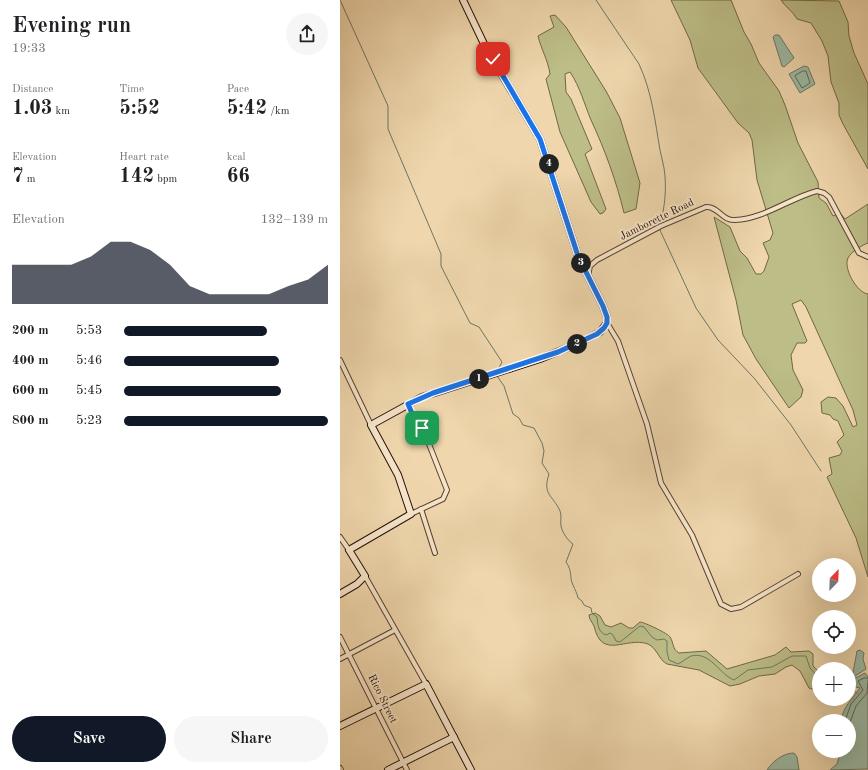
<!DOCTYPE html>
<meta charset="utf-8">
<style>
body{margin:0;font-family:"Old Standard TT",serif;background:#f6f6f6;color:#202124;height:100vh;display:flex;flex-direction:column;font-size:15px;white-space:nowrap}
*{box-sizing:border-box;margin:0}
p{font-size:13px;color:#757577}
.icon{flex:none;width:22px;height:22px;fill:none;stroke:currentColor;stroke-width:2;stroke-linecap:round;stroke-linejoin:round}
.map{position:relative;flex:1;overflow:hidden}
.side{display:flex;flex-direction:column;background:#fff;width:340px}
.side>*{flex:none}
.needle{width:26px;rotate:23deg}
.tools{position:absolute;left:472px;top:558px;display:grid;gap:8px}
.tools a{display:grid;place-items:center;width:44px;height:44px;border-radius:50%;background:#fff;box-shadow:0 4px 16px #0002;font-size:20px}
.pin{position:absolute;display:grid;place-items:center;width:34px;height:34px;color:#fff;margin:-17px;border-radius:8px;box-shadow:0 2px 6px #0006}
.km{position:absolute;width:20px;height:20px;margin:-10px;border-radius:50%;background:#222;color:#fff;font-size:11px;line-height:20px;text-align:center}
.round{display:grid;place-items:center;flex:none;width:42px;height:42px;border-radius:21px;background:#f6f6f6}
.head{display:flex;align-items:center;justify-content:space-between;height:68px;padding:0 12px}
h1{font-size:22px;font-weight:600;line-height:30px}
.metrics{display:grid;grid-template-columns:repeat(3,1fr);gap:6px;height:68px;padding:4px 12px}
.metrics div{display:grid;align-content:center}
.metrics b{font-size:20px;font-weight:600}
.metrics small{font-size:11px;font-weight:400}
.metrics p{font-size:11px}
.chart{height:112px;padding:8px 12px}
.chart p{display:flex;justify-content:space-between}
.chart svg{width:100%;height:72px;margin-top:4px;fill:#111827;opacity:.7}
.button{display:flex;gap:8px;margin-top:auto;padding:8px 12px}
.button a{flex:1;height:46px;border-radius:24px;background:#111827;color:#fff;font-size:16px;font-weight:600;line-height:46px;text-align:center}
.button a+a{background:#f6f6f6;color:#202124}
ul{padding:0 12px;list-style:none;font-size:13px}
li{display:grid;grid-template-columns:64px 48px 1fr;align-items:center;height:30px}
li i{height:10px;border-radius:5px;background:#111827}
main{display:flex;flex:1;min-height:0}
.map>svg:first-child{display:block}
</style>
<main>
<section class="side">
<div class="head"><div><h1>Evening run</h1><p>19:33</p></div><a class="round"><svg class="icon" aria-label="share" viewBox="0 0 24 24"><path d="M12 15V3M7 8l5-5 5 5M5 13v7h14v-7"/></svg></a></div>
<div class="metrics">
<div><p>Distance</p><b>1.03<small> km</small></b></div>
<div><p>Time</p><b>5:52</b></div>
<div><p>Pace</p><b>5:42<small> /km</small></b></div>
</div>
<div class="metrics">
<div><p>Elevation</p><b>7<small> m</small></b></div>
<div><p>Heart rate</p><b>142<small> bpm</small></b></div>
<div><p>kcal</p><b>66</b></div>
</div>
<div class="chart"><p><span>Elevation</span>132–139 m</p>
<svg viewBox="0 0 160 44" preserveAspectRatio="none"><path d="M0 44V20L10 20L20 20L30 20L40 15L50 6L60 6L70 11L80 20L90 33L100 38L110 38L120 38L130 38L140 33L150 29L160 20V44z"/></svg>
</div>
<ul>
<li><b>200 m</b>5:53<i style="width:70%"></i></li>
<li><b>400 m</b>5:46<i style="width:76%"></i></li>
<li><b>600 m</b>5:45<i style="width:77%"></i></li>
<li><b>800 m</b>5:23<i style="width:100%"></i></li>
</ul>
<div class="button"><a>Save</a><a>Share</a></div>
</section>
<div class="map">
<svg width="528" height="770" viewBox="0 0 528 770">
<rect width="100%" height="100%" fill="#efd6ac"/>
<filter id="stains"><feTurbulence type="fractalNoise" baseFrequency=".005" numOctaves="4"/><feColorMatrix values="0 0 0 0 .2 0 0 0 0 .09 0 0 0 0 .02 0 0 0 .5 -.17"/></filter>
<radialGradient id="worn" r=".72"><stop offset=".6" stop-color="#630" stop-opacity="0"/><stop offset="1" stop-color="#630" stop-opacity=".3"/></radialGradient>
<g fill="#bcbd87" stroke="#726647">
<path d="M331 0H391L404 32 411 44 419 63 439 91 445 105 458 143 478 182 479 198 486 203 493 216 500 213 505 219 528 204V243C522 245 511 252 508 258 503 268 517 293 528 294V577L516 538 487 477 492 474 489 458 500 455 502 451 497 442 504 435 498 421 493 419 490 415 482 413 481 402 488 397 496 398 503 406 513 427 517 425 513 410 466 307 461 300 452 304 467 341 465 343H457L451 355 453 370 463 390 461 397 449 408 416 359 403 335 396 300 374 217 390 227 400 251 407 258 416 274H421L424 271 429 257 423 243 430 240 433 233 417 180 412 140 409 133 398 123 358 68 350 40Z"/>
<path d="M441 0 499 1 508 22 509 36 514 53 528 84V169L503 124 499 115V103L491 82 488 56 482 41 471 23 457 19C453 11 445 7 441 0Z"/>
<path d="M215 15 226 27 266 91 280 118 300 183 296 209 284 213C276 180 265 150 251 120 244 103 240 87 230 72L225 74 226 92 231 99 252 149 245 154 266 209 263 213 260 214 251 202 220 132 206 79 210 74C208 60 201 49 198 36L214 27 210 16Z"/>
<path d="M255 613 260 616 265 625 271 627 281 623 289 628H293L300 622C304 622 329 634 330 637 334 643 332 649 339 653L366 651 387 669 435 655 446 647 451 652 469 651 473 654V666L479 672V691L469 688 460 671 452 665 446 667 435 674 419 676 400 684 390 686 359 670 327 664C319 660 317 648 308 644 286 636 262 661 254 626 252 622 249 619 249 615Z"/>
</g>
<g fill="#9cbaa4" stroke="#6d7665">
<polygon points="435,35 439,35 454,58 444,67 442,66 433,37"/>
<polygon points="464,66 468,67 475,84 460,93 449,74"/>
<polygon points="520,650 524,653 523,659 526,669 512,678 517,651"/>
<path d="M525 673 528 677V769L490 770 497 764 501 751H509V721H501C503 707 512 699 520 688L511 686 512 680Z"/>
<path d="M454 753 457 757 459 770H427C432 762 443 753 454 753Z"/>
</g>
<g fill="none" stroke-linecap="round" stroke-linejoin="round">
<g stroke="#626556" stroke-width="1">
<polygon points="463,71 466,71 470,83 462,88 455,76"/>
<polyline points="505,721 511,704 523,690 518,681 524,678 528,678"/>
<polyline points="509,725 516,706 527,693 528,683"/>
</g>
<g stroke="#6d7665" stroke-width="1">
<polyline points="0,0 48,106 48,129 101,254 101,266 130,323 139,327 162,362 158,370"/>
<path d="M256 0 299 64C312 92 315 121 320 150 321 156 323 162 324 168 327 187 325 207 320 225"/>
<polyline points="319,228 356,308 378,340 414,378 451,425 481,471"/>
<path d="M157 376 164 386 173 414 179 418 183 425 194 428 202 443 204 451 202 463 209 474C202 495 213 495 220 511 222 516 220 521 221 526 222 532 228 541 233 544L226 562C233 572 229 577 233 585 235 590 237 593 238 598L242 601 244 605 251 608 252 613 257 617C258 625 258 632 266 635L270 633 273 635 276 641 280 642 300 626 304 627 312 637 317 640 324 639 327 641V652L329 660 338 664C342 662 347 658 351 656 370 651 379 674 394 680L408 670 432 667 452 656H466L470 668 479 678"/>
<polyline points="509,689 517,693"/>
</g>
<defs>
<g id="street">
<path d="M248 276 250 266 257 260 321 226 366 207C378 206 382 221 395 220 424 219 450 198 477 191L484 193 489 197 519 253 528 257"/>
<polyline points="267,323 278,341 307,424 321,483 352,535 381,604 391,609 401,607 458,574"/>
<polyline points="0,360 31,425"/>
<polyline points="68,404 71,411 87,439 107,490 103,499 71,514"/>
<polyline points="81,509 95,553"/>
<polyline points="0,537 9,550"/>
<polyline points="25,576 86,684"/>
<polyline points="0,637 67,770"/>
<polyline points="0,659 55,630"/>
<polyline points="0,768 1,770"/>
</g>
<g id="secondary">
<polyline points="0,594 17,584 25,576 9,550 71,514 58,475 31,425 82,397 200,359 239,343 260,332 267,323 267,317 263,306 238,256 200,139 145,46 123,0"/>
<polyline points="0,726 86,684 131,770"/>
<polyline points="48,770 114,737"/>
</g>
</defs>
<use href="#street" stroke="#594230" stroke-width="6"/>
<use href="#secondary" stroke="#271007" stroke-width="8"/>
<use href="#street" stroke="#f5e4c9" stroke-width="4"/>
<use href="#secondary" stroke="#f5e4c9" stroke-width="6"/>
</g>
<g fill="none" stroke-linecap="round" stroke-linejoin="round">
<defs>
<polyline id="route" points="82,428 71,411 68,404 93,393 218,352 257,334 264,328 267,323 267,317 263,306 238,256 200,139 153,59"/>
</defs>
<use href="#route" stroke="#fff" stroke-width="8"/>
<use href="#route" stroke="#1a73e8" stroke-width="5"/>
</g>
<g text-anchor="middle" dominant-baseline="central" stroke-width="3.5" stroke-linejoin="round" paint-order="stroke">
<g font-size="11" fill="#271007" stroke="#f5e4c9">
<text transform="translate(317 220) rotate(-26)">Jamborette Road</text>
<text transform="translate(42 699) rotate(64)">Rico Street</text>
</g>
</g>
<rect width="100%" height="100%" filter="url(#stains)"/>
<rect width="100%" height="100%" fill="url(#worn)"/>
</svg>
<div class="tools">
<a><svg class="needle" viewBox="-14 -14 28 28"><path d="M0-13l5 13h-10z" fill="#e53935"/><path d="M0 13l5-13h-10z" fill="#757577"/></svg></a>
<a><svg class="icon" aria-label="locate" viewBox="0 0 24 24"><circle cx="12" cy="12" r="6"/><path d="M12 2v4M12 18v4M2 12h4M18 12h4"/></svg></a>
<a>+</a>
<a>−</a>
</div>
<div class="pin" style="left:82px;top:428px;background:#1e9e55"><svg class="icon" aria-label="arrive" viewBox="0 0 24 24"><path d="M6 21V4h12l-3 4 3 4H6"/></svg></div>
<div class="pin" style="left:153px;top:59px;background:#d93025"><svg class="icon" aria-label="check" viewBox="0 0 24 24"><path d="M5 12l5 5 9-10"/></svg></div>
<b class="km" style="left:139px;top:379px">1</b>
<b class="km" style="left:237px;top:344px">2</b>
<b class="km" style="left:241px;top:263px">3</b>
<b class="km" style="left:209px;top:164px">4</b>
</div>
</main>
